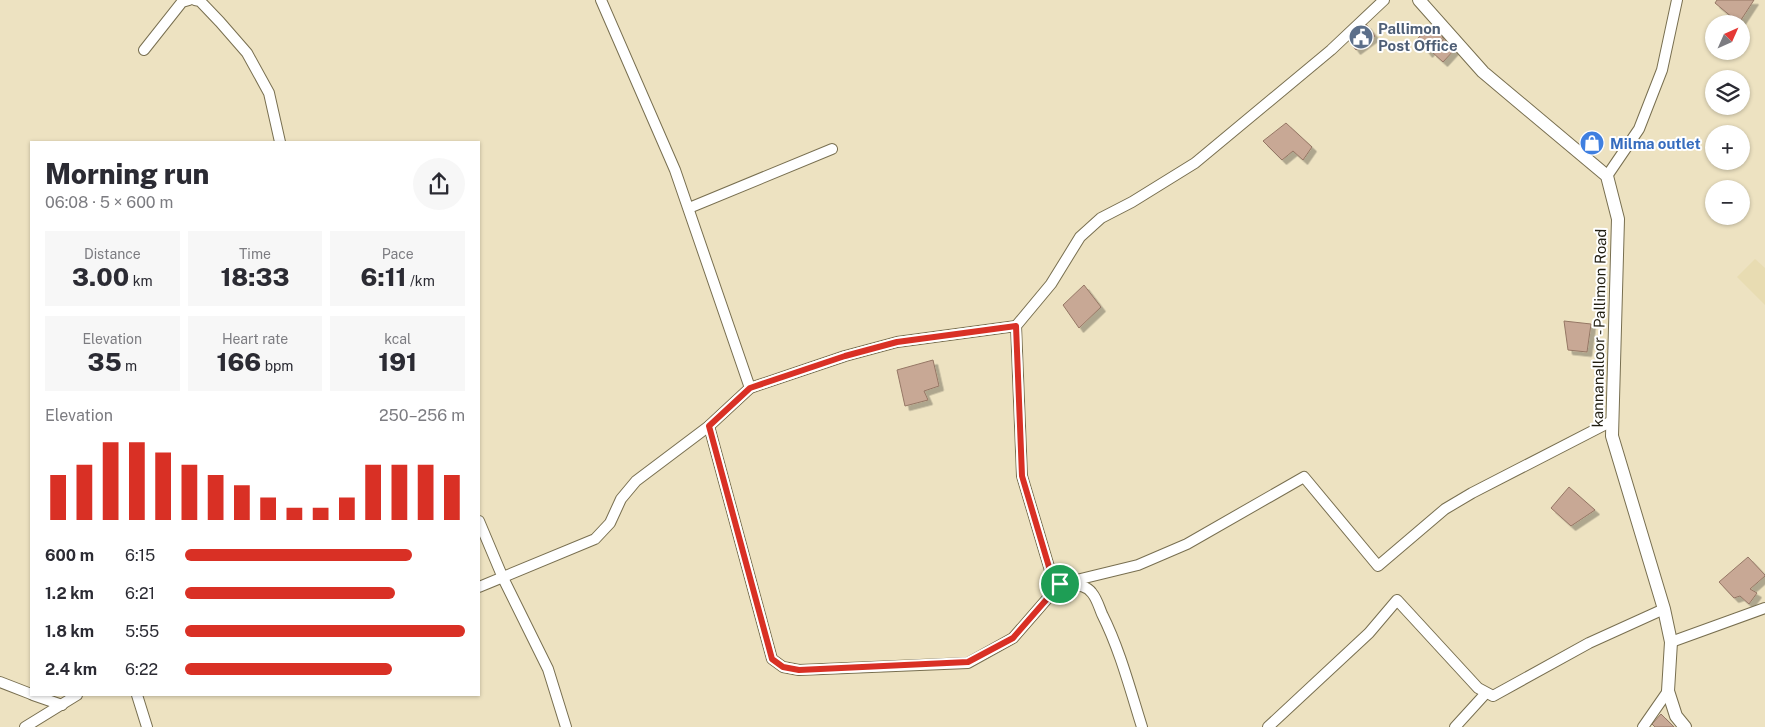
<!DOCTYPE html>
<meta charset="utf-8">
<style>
body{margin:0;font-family:"Public Sans",sans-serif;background:#f7f7f7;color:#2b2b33;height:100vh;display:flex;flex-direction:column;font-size:19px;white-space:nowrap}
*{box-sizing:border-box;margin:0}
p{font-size:16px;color:#7c7c81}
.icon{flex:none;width:28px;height:28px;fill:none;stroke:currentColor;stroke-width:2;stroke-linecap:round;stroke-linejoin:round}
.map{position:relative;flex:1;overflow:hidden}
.panel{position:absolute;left:30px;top:141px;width:450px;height:555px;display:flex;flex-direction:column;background:#fff;border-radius:0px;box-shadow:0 1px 4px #0004}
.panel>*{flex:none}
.needle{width:32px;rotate:45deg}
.fabs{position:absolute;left:1705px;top:15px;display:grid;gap:10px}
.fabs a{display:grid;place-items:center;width:45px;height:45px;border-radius:50%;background:#fff;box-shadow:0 1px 4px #0004;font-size:25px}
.pin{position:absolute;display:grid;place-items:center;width:42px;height:42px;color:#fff;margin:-21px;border:2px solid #fff;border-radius:50%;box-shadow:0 1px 5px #0007}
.round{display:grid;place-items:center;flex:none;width:52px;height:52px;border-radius:26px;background:#f7f7f7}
.summary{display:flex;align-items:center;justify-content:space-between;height:85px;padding:0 15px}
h1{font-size:28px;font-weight:800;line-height:38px}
.figures{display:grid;grid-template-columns:repeat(3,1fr);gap:8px;height:85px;padding:5px 15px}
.figures div{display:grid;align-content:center;border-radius:0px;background:#f7f7f7;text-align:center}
.figures b{font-size:25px;font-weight:800}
.figures small{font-size:14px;font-weight:400}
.figures p{font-size:14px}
.chart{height:140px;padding:10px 15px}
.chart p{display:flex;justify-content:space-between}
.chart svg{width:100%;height:90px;margin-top:5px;stroke:#d93025;stroke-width:6}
ul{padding:0 15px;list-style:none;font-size:16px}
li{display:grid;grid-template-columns:80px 60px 1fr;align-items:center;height:38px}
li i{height:12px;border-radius:6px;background:#d93025}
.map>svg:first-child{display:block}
</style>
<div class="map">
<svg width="1765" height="727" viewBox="0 0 1765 727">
<defs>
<filter id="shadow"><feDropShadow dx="4.5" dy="4.5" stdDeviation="0" flood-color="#0004"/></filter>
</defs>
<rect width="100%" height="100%" fill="#ede2c1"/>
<polygon fill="#e8dcb2" points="1755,259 1765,268 1765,305 1737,277"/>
<g fill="#c8a895" stroke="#957765" filter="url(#shadow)">
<polygon points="1717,0 1754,0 1739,23 1715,3"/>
<polygon points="1435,22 1446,34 1428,53 1417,39"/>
<polygon points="1366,24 1375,36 1356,50 1347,38"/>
<polygon points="1447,35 1456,48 1443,62 1432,52"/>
<polygon points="1286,123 1312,147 1303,160 1293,151 1282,160 1263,141"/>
<polygon points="1084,285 1101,307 1079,328 1063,305"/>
<polygon points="1564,321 1591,324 1587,352 1568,350"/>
<polygon points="933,360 939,386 924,391 928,400 905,406 897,370"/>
<polygon points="1569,487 1595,510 1571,526 1551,508"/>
<polygon points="1748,557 1765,575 1765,576 1750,589 1757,593 1749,604 1740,596 1734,598 1719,582"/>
<polygon points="1661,714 1674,727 1655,727 1652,724"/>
</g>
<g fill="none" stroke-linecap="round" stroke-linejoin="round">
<defs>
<g id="minor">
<polyline points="195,0 200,1 220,22 247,53 269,93 280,142"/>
<polyline points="601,0 675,170 750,388"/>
<polyline points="144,50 182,2 189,0"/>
<polyline points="1607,176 1639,129 1662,70 1677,0"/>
<polyline points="689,208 832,149"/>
<polyline points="709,426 772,659 783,667 799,670 968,663 1013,638 1060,584 1138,565 1187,544 1304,477 1378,566 1445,509 1472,493 1612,421"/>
<polyline points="479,521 503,578 548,669 566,727"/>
<polyline points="479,587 595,539 610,523 621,499 636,481 709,426 750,388 845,356 897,342 1016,326"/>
<polyline points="1671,642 1765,608"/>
<polyline points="0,682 31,694"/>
<polyline points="33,695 62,705"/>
<polyline points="137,695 147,727"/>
<polyline points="25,727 77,695"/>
<path d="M1142 727C1130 689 1120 650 1102 614 1099 607 1097 599 1092 593 1082 579 1060 591 1052 577L1022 476 1016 326 1051 284 1080 237 1101 218 1132 202 1195 163 1331 50 1384 0"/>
<polyline points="1268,727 1369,633 1397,600 1478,688 1493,696 1589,643 1664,609"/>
<polyline points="1455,727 1486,693"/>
<polyline points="1643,727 1668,691"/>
</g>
<polyline id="tertiary" points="1419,0 1483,72 1607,176 1618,219 1612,436 1664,609 1671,642 1668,691 1676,716 1685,727"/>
</defs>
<use href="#minor" stroke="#786f50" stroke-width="12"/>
<use href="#tertiary" stroke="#786f50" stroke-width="14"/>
<use href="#minor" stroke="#fff" stroke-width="10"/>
<use href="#tertiary" stroke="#fff" stroke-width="12"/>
</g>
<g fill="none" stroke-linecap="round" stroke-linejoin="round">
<defs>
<polygon id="route" points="1016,326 1022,476 1052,577 1054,581 1060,584 1013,638 968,662 799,670 783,667 772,659 709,426 750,388 845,356 897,342"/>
</defs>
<use href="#route" stroke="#fff" stroke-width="10"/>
<use href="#route" stroke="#d93025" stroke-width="6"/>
</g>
<defs>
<symbol id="civic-disc" viewBox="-11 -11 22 22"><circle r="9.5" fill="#5c6f8a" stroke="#fff"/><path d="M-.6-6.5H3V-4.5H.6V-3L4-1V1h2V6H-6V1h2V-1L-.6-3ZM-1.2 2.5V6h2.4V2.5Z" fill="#fff"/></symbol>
<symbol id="shop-disc" viewBox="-11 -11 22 22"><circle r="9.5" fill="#3f7fe0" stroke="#fff"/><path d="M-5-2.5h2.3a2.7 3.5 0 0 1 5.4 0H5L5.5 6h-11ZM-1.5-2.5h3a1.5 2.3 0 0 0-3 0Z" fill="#fff"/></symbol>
</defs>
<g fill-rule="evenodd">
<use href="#civic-disc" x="1347" y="23" width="28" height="28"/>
<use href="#shop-disc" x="1578" y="129" width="28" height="28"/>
</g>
<g text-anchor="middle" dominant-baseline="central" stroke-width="4" stroke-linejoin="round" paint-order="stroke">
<g font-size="15" font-weight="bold" fill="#4e5e75" stroke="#fff" text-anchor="start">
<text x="1378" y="28">Pallimon<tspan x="1378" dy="17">Post Office</tspan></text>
</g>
<g font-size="15" font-weight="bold" fill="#366cbe" stroke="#fff" text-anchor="start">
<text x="1610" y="143">Milma outlet</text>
</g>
<g font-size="15" fill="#201d10" stroke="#fff">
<text transform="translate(1599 328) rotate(-89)">kannanalloor - Pallimon Road</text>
</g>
</g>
</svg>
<div class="fabs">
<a><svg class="needle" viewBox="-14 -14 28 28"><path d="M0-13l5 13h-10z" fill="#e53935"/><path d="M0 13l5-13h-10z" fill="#7c7c81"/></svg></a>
<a><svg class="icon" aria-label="layers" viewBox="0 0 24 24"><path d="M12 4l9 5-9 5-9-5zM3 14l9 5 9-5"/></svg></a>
<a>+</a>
<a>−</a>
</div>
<div class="pin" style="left:1060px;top:584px;background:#1e9e55"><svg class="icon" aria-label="arrive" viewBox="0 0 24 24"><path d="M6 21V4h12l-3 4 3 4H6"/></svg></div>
<section class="panel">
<div class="summary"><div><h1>Morning run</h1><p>06:08 · 5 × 600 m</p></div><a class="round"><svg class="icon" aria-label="share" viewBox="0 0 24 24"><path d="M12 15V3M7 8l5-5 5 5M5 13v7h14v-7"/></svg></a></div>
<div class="figures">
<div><p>Distance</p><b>3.00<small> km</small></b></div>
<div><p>Time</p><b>18:33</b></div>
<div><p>Pace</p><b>6:11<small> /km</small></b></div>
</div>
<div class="figures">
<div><p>Elevation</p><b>35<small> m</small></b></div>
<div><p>Heart rate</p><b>166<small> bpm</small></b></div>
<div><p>kcal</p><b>191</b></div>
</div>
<div class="chart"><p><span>Elevation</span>250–256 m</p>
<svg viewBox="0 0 160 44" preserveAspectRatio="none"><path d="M5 44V22M15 44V17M25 44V6M35 44V6M45 44V11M55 44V17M65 44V22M75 44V27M85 44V33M95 44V38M105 44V38M115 44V33M125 44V17M135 44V17M145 44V17M155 44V22"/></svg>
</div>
<ul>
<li><b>600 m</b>6:15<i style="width:81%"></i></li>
<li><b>1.2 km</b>6:21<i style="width:75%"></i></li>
<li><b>1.8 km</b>5:55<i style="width:100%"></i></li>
<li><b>2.4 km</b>6:22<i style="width:74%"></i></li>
</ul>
</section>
</div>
